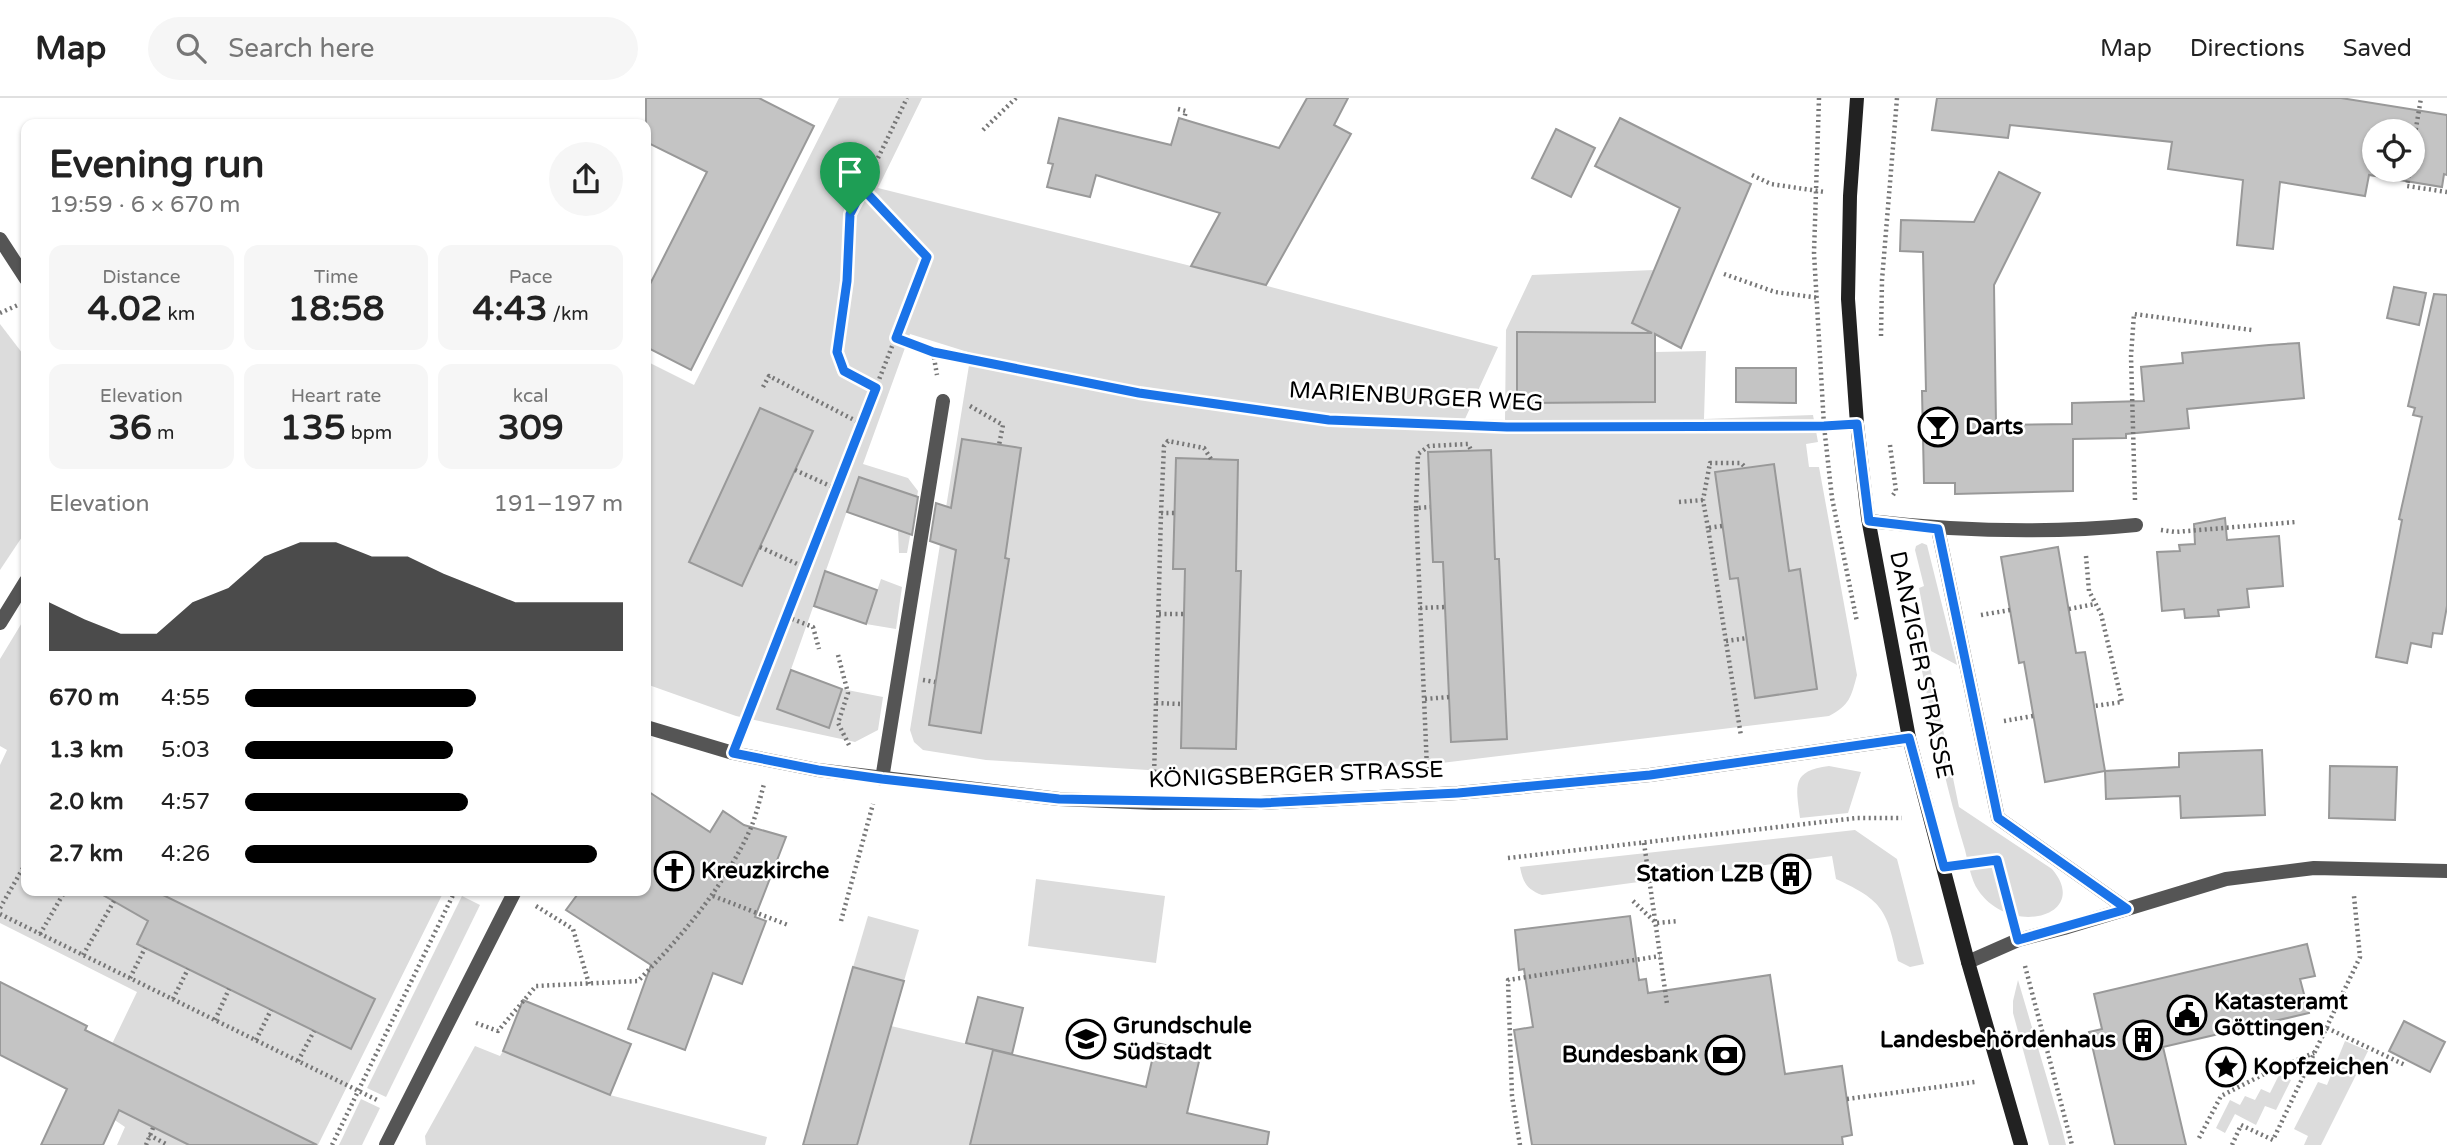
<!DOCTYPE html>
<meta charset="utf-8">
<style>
body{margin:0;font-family:"Varela Round",sans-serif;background:#f6f6f6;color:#222;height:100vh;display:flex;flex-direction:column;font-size:26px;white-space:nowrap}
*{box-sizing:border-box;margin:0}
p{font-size:23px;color:#767676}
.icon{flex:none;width:38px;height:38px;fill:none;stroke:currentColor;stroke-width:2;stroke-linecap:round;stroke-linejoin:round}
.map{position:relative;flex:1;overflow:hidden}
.details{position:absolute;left:21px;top:21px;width:630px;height:777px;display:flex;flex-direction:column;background:#fff;border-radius:14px;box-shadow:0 2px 5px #0004}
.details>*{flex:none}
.tools{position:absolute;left:2362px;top:21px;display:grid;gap:14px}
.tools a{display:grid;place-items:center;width:63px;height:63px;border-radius:50%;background:#fff;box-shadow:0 2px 5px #0004;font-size:35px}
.pin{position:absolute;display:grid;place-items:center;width:60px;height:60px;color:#fff;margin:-72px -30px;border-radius:50% 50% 50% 0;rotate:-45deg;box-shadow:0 0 7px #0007}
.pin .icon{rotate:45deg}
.round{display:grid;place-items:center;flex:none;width:74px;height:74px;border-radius:37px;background:#f6f6f6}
.headline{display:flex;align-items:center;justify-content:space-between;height:119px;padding:0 28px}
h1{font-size:38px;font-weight:800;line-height:52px}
.figures{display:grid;grid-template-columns:repeat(3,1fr);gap:10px;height:119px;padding:7px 28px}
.figures div{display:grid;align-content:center;border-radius:14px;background:#f6f6f6;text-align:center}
.figures b{font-size:35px;font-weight:800}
.figures small{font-size:19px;font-weight:400}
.figures p{font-size:19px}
.chart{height:196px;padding:14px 28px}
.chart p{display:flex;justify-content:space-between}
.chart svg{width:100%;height:126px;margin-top:7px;fill:#000;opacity:.7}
ul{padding:0 28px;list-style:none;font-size:23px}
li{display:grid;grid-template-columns:112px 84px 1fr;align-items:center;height:52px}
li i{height:18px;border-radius:9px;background:#000}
header{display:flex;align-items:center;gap:42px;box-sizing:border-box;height:98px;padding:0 35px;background:#fff;border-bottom:2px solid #e0e0e0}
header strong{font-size:33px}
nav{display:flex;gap:38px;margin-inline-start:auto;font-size:24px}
.search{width:490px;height:63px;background:#f6f6f6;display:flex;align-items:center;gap:18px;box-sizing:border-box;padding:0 24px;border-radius:38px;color:#767676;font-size:26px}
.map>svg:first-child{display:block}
</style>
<header>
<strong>Map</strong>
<div class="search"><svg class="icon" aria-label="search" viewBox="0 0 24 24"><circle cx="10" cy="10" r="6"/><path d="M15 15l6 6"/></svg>Search here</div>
<nav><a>Map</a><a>Directions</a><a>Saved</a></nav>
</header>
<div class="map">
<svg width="2447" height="1047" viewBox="0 0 2447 1047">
<rect width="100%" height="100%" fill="#fff"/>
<g fill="#dcdcdc">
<path d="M839 0H922L878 90 1191 168 1498 249 1465 321 1505 322 1506 232 1532 177 1654 172 1643 198 1655 234V254L1706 253 1704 321 1813 317 1818 344 1806 346 1809 369H1819L1857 577C1851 599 1850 607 1829 618L1433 666 1286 673 1148 672 986 662 923 652 914 644 910 632 971 255 910 236 863 366 908 380 918 393 907 455H899L898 432 910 397 859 379 777 611 829 629 842 591 883 599 878 632 855 644 736 618 646 586V263L694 287Z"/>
<polygon points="0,226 26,260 26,433 0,472"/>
<polygon points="1922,445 1927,447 1957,567 1931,553 1919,490 1924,488 1915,452 1916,448"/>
<polygon points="881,481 902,489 896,531 866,526"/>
<polygon points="26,518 26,793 444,793 318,1047 117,1047 125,1029 85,1002 137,894 0,825 0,667 7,652 0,648 0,561"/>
<path d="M1918 554H1927L1959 709 2052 771C2092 818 2010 840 1978 792 1971 782 1968 764 1965 752 1945 687 1932 620 1918 554Z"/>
<path d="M1829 668 1861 674 1848 715 1800 720C1796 687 1791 673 1829 668Z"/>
<path d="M1855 732 1897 761 1924 866 1910 869 1898 863C1887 813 1884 803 1836 781L1832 758 1542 797C1527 791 1523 785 1520 769Z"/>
<polygon points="1036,781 1165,798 1156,865 1028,848"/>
<polygon points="462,798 480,807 386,999 367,990"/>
<polygon points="868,818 919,832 904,883 853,869"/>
<polygon points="2018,882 2062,1031 2066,1047 2049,1047 2013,915 2013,903"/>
<polygon points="891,928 993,952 970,1047 857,1047"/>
<polygon points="2345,943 2368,953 2321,1047 2304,1047 2308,1038 2294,1031 2318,984 2327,987"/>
<polygon points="475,948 500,958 503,953 610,997 767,1039 765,1047 426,1047 425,1038"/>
<polygon points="2279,977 2291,982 2276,1012 2265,1008 2256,1027 2235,1016 2225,1035 2216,1030 2230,1002 2240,1007 2245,998 2255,1002 2261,991 2270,995"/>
<polygon points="361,1001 380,1010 362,1047 339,1047"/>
</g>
<g fill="#c4c4c4" stroke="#999" stroke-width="2" fill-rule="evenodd">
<polygon points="646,0 759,0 814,28 691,272 646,249 646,194 707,74 646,44"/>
<polygon points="1307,0 1348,0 1334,27 1351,36 1266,187 1191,168 1220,115 1096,77 1090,99 1047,89 1053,66 1048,65 1059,20 1171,47 1179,20 1279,50"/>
<path d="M1937 0H2341L2447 17V77L2444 76 2442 89 2369 77 2365 98 2280 84 2273 151 2237 147 2243 82 2168 71 2172 44 2010 27 2008 40 1932 32ZM2375 33H2413V72H2375Z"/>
<polygon points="1620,20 1751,86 1681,250 1655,236 1655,304 1517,305 1517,234 1652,235 1632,225 1680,110 1595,68"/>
<polygon points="1556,31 1595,50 1571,99 1532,80"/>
<polygon points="1999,74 2040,95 1994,187 1996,327 2072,326 2072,305 2144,303 2141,269 2183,265 2182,255 2269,247 2299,245 2304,300 2187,311 2189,330 2126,336 2126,340 2073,341 2073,393 1955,396 1955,385 1924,385 1922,293 1926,293 1923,154 1900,153 1901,122 1974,124"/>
<polygon points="2394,189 2426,195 2419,227 2387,220"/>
<polygon points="2434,196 2447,197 2447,508 2442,536 2433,535 2431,549 2411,545 2407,565 2376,559 2402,422 2399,421 2422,319 2413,317 2415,310 2408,308"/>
<polygon points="1736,270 1796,270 1796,305 1736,304"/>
<polygon points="760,310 813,333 742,488 689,464"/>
<polygon points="962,341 1021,350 1005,460 1009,461 981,635 929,627 956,452 930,443 936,405 951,410"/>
<polygon points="1491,352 1495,461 1499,461 1507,641 1451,644 1443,464 1433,464 1428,354"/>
<polygon points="1176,360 1238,362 1236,473 1241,473 1236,651 1181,650 1185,471 1173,471"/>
<polygon points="1774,366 1789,473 1800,471 1817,591 1755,600 1738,480 1730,481 1715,374"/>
<polygon points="859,379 918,399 912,437 847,414"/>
<polygon points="2225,420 2227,442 2279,438 2283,488 2247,491 2249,509 2218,512 2219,518 2185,520 2184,511 2162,513 2157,454 2180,453 2179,447 2195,446 2194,426"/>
<polygon points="2058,449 2076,555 2085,554 2105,673 2045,684 2024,564 2019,565 2001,459"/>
<polygon points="825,473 877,492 866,526 814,508"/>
<polygon points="791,572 842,591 829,630 777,611"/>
<polygon points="2262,652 2265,717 2181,720 2180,698 2106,701 2105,673 2179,669 2179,655"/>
<polygon points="2330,668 2397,669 2395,722 2329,720"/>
<polygon points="646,692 710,734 723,713 744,727 786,739 755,819 766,823 742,886 713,875 685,952 628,931 651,867 566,812 580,793 646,793"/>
<polygon points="96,793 155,793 375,901 351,951 137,846 148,823"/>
<polygon points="1630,818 1639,882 1646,881 1648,895 1770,877 1785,976 1842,968 1852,1037 1842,1039 1843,1047 1532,1047 1514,932 1533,929 1524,871 1519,872 1515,832"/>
<polygon points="2307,846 2315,878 2300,881 2309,915 2163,949 2186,1047 2115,1047 2089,934 2102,931 2094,896"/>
<polygon points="853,869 904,883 857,1047 803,1047"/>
<polygon points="0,884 87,928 85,932 317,1047 189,1047 119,1012 103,1047 41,1047 67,991 0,957"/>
<polygon points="978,899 1023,910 1012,956 966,945"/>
<polygon points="523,902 631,946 610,997 503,953"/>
<polygon points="2404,923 2445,944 2430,974 2389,953"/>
<polygon points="1156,945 1201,955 1187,1015 1269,1034 1267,1047 970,1047 993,952 1146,989"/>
</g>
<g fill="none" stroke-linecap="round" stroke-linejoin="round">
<g stroke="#777" stroke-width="4.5" stroke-dasharray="2 3.5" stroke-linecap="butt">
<polyline points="1819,0 1814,155 1824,328 1832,400 1857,524"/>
<polyline points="1178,11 1186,13 1184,21"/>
<polyline points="983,32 1016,0"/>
<polyline points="2413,48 2421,0"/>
<polyline points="2410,72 2407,88 2447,94"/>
<polyline points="1752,77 1771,86 1825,94"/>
<polyline points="863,92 850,116 847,183 837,254 844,273 876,290"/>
<polyline points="1724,176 1775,194 1819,200"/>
<polyline points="0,215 18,207"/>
<polyline points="1881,238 1882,182 1897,0"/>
<polyline points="896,240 933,254 1139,295 1329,322 1507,329 1832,328"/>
<polyline points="933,254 937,277"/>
<polyline points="763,289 769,278 862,326"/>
<polyline points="970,308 1003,327 999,347"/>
<polyline points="1890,347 1896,393 1893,397"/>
<polyline points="795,372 837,391"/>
<polyline points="2135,402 2131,258 2134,216 2252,232"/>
<polyline points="1679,404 1703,402"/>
<polyline points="1416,410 1418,356 1429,348 1468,346 1471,352"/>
<polyline points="1161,415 1164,348 1168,343 1204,350 1211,361"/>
<polyline points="1722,428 1708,430 1741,638"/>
<polyline points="1708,430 1703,402 1710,365 1741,365 1746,370"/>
<polyline points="2161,432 2175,434 2296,424"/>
<polyline points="760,449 806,470"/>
<polyline points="2086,458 2089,493 2101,516 2122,604 2094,608"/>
<polyline points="1420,510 1446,509"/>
<polyline points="2069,511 2095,506"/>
<polyline points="1159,516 1184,516"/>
<polyline points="1981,517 2010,512"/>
<polyline points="787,519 813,529 819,551"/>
<polyline points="1726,543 1747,540"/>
<polyline points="838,557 848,595 838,625 850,649"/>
<polyline points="923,582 935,584"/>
<polyline points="1425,601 1449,599"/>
<polyline points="1156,605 1182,606"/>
<polyline points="2004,623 2033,618"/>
<polyline points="743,629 927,159 863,91 907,0"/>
<polyline points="1427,671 1416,410 1430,409"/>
<polyline points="1154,679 1161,415 1175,415"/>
<polyline points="1644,745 1667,906"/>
<polyline points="1508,760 1857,720 1902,720"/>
<polyline points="1997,762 2012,816"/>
<polyline points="1970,766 1999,761"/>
<polyline points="713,798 788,827"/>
<polyline points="1633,803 1656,825 1679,823"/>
<polyline points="536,808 573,831 589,886"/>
<polyline points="0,810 26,765"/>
<polyline points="0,816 379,1003"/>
<polyline points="841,823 873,706"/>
<polyline points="40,836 65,793"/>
<polyline points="83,857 114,803"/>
<polyline points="2025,868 2072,1047"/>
<polyline points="130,880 145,850"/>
<polyline points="173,901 188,871"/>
<polyline points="215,922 229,891"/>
<path d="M476 925 498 933 536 888 638 883C682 838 723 790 750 732 756 718 760 701 764 686"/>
<polyline points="2327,930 2405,967"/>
<polyline points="256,942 271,912"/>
<polyline points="298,963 314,933"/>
<polyline points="1847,1001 1975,984"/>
<polyline points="149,1037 168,1047"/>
<polyline points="2199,1040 2221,998 2272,972 2314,955"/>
<polyline points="146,1047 153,1030"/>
<polyline points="332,1047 455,793"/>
<polyline points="1520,1047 1512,998 1508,882 1660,858"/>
<polyline points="2232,1047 2241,1027 2273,1042 2360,859 2354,798"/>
</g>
<g stroke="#555" stroke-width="14">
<path d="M1869 423C1957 433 2047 436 2136 427"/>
<polyline points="1938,431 1998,720 2127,811"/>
</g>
<g stroke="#555" stroke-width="14">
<polyline points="0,141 26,181"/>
<polyline points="0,525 26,483"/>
<polyline points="646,629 733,655 818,672 1059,701 1154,705 1261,705 1458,695 1650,677 1909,640"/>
<polyline points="882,681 943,303"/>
<polyline points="1968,864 2018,842 2064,830 2226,781 2314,770 2447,773"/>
<polyline points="386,1047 515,793"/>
</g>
<polyline stroke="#222" stroke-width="14" points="1857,0 1850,98 1848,201 1857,326 1868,420 1909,640 1968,864 2021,1047"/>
</g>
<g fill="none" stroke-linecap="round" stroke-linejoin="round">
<defs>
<polygon id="route" points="863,91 927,159 896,240 933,254 1139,295 1329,322 1507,329 1824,328 1857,326 1869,423 1938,431 1998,720 2127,811 2018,842 1997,762 1944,769 1909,640 1650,677 1458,695 1261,705 1059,701 882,681 818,672 733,655 876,290 844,273 837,254 847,183 850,116"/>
</defs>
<use href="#route" stroke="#fff" stroke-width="14"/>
<use href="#route" stroke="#1a73e8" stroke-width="9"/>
</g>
<defs>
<symbol id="bar-ring" viewBox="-11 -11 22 22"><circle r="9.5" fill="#fff" stroke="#000" stroke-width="1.5"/><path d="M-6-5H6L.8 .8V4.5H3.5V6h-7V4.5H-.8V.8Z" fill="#000"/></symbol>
<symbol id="church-ring" viewBox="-11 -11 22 22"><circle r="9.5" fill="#fff" stroke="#000" stroke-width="1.5"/><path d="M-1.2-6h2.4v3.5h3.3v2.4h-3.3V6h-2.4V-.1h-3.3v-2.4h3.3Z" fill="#000"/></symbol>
<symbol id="building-ring" viewBox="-11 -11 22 22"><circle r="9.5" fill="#fff" stroke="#000" stroke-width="1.5"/><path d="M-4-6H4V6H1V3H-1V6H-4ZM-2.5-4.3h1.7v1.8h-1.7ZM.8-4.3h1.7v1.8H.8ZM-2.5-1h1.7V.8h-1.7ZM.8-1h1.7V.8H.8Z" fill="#000"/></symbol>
<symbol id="civic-ring" viewBox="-11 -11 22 22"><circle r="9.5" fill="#fff" stroke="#000" stroke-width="1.5"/><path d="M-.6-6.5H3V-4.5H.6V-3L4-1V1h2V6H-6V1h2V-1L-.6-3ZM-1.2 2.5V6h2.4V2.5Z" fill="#000"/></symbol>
<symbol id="school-ring" viewBox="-11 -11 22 22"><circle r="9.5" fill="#fff" stroke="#000" stroke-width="1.5"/><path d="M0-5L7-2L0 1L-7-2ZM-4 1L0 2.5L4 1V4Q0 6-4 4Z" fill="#000"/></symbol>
<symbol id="bank-ring" viewBox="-11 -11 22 22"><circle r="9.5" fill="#fff" stroke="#000" stroke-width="1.5"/><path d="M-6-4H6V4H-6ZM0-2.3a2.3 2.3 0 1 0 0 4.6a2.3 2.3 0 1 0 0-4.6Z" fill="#000"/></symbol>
<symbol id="sight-ring" viewBox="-11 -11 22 22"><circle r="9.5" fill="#fff" stroke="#000" stroke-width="1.5"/><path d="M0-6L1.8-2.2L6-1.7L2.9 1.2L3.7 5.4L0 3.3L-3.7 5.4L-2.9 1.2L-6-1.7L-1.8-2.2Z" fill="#000"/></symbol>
</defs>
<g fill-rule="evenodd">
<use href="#bar-ring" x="1916" y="307" width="44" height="44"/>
<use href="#church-ring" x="652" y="751" width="44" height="44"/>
<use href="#building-ring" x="1769" y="754" width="44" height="44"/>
<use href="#civic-ring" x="2165" y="895" width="44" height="44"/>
<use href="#school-ring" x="1064" y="919" width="44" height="44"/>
<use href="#building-ring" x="2121" y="920" width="44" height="44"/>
<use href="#bank-ring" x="1703" y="935" width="44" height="44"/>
<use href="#sight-ring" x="2204" y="947" width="44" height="44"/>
</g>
<g text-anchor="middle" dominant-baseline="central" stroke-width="5" stroke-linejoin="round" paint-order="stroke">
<g font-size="23" fill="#000" stroke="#fff">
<text transform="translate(1416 299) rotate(3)">MARIENBURGER WEG</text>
<text transform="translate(1921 567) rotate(78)">DANZIGER STRASSE</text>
<text transform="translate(1296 677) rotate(-2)">KÖNIGSBERGER STRASSE</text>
</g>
<g font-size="23" font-weight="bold" fill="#000" stroke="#fff" text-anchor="start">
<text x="1965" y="329">Darts</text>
<text x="701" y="773">Kreuzkirche</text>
<text x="1764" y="776" text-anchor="end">Station LZB</text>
<text x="2214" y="904">Katasteramt<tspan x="2214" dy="26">Göttingen</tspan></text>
<text x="1113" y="928">Grundschule<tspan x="1113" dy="26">Südstadt</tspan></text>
<text x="2116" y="942" text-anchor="end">Landesbehördenhaus</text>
<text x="1698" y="957" text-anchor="end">Bundesbank</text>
<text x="2253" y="969">Kopfzeichen</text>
</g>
</g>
</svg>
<div class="tools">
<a><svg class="icon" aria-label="locate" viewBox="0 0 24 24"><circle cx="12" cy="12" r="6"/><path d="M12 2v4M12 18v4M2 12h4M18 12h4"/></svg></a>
</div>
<div class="pin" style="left:850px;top:116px;background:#1e9e55"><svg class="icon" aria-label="arrive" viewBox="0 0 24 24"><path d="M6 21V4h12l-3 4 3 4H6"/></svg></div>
<section class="details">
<div class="headline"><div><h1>Evening run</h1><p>19:59 · 6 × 670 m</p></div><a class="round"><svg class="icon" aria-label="share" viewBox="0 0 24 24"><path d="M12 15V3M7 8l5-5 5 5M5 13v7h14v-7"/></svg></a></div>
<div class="figures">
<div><p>Distance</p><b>4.02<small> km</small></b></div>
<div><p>Time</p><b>18:58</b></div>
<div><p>Pace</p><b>4:43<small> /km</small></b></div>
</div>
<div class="figures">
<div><p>Elevation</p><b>36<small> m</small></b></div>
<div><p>Heart rate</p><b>135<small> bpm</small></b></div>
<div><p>kcal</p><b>309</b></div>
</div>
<div class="chart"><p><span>Elevation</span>191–197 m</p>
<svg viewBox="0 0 160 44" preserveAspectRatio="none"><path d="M0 44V27L10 33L20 38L30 38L40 27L50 22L60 11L70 6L80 6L90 11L100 11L110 17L120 22L130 27L140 27L150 27L160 27V44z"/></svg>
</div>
<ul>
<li><b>670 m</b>4:55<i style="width:61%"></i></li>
<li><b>1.3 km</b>5:03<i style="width:55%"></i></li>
<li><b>2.0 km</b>4:57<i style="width:59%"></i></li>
<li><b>2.7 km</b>4:26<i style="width:93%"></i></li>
</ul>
</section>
</div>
